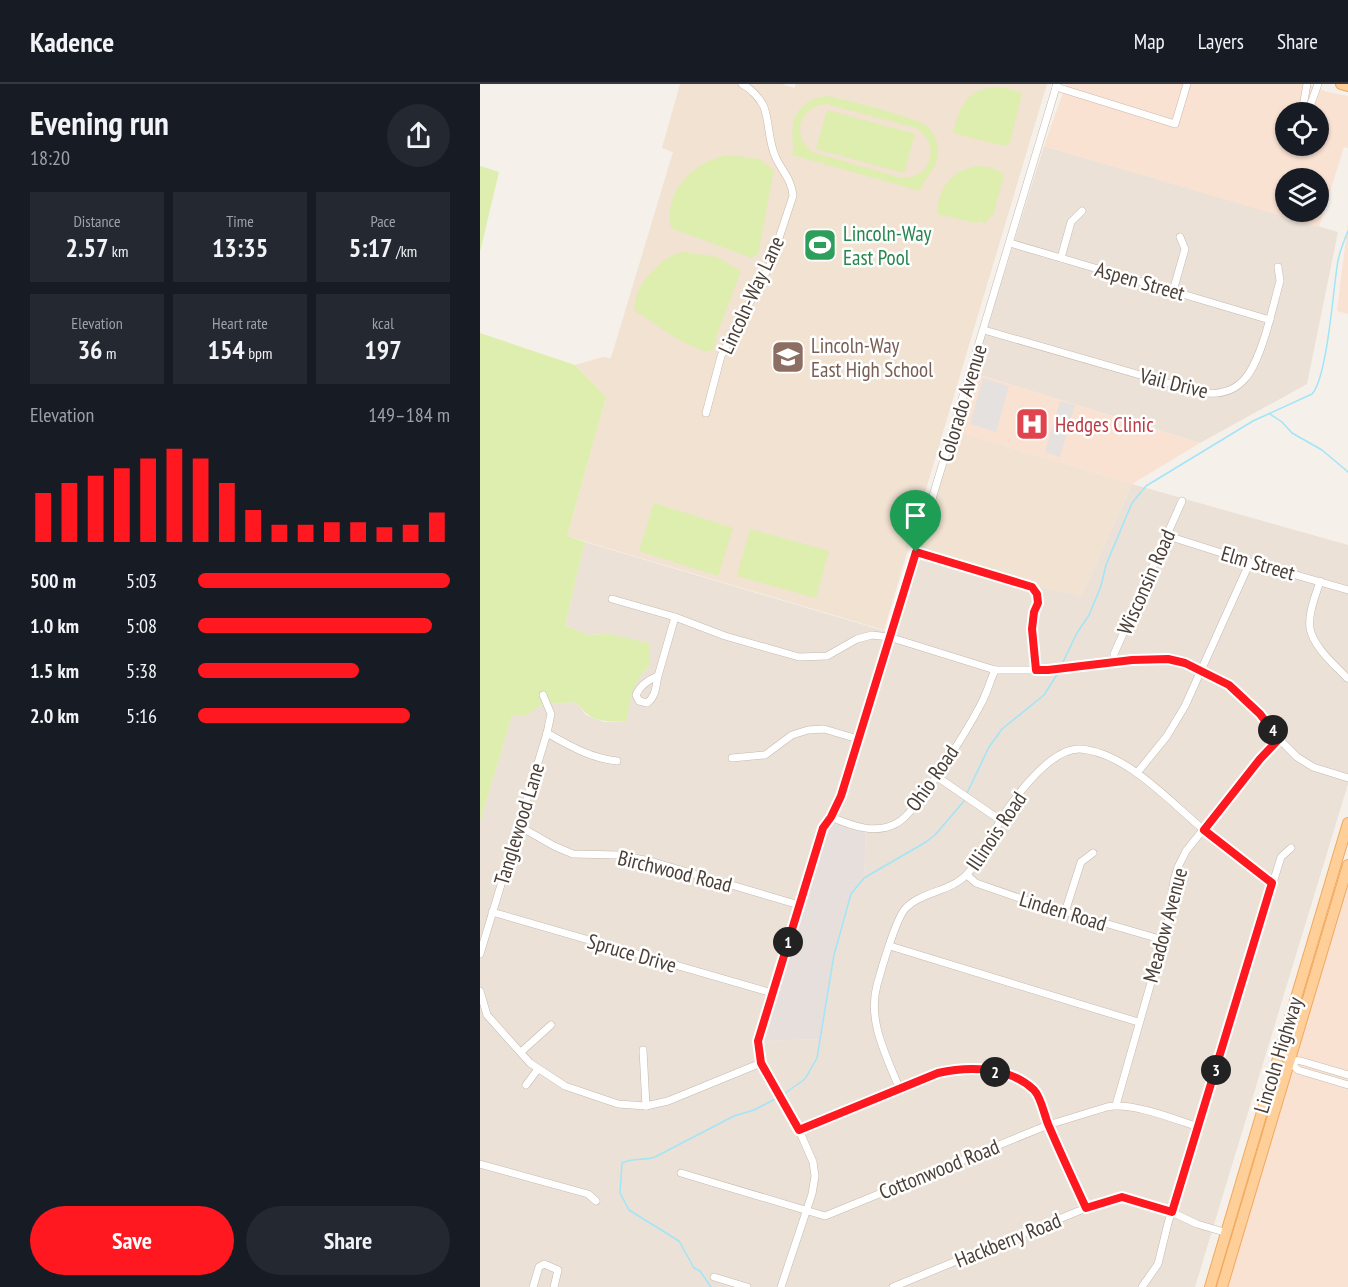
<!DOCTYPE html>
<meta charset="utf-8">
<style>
body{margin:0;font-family:"PT Sans Narrow",sans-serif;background:#242831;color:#f1f3f6;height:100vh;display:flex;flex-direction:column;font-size:22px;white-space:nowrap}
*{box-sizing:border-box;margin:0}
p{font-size:20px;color:#9ea1a6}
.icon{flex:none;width:33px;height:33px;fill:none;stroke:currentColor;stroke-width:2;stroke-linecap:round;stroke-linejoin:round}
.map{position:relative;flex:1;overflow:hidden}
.side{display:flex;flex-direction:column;background:#171b24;width:480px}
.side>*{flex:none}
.fabs{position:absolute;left:795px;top:18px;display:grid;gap:12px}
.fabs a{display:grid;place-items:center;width:54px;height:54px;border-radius:50%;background:#171b24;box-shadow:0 2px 4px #0004;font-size:30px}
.pin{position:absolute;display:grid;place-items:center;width:51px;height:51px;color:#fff;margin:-62px -26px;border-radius:50% 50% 50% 0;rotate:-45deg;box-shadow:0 0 6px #0007}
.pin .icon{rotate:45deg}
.km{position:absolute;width:30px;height:30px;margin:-15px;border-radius:50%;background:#222;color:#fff;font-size:16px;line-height:30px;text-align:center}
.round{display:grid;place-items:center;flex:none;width:63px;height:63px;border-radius:32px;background:#242831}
.head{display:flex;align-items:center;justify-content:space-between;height:102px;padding:0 30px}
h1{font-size:33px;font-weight:600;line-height:45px}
.metrics{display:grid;grid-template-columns:repeat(3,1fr);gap:9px;height:102px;padding:6px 30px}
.metrics div{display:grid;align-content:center;border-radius:0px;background:#242831;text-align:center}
.metrics b{font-size:26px;font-weight:600}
.metrics small{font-size:16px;font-weight:400}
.metrics p{font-size:16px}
.chart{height:168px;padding:12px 30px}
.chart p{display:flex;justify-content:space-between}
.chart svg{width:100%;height:108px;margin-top:6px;stroke:#ff1820;stroke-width:6}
.cta{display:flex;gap:12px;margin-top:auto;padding:12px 30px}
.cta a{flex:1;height:69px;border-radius:36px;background:#ff1820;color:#fff;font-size:24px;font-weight:600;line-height:69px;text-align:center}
.cta a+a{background:#242831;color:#f1f3f6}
ul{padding:0 30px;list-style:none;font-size:20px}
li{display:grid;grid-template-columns:96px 72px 1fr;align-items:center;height:45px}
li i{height:15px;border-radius:8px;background:#ff1820}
header{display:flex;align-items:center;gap:36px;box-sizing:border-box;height:84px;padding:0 30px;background:#171b24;border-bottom:2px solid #363941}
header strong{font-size:28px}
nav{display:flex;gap:33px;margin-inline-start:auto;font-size:21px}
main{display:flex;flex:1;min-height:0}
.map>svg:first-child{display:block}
</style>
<header>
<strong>Kadence</strong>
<nav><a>Map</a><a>Layers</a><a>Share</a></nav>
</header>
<main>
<section class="side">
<div class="head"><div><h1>Evening run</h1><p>18:20</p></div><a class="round"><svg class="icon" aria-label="share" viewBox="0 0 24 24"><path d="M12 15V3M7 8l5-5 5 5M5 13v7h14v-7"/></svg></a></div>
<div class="metrics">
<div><p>Distance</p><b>2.57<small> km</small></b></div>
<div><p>Time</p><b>13:35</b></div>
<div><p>Pace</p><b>5:17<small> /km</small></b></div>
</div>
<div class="metrics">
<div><p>Elevation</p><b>36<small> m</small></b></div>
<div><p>Heart rate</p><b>154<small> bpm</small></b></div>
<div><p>kcal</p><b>197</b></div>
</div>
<div class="chart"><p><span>Elevation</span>149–184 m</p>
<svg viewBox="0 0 160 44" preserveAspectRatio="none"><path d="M5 44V24M15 44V20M25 44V17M35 44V14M45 44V10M55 44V6M65 44V10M75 44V20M85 44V31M95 44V37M105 44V37M115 44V36M125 44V36M135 44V38M145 44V37M155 44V32"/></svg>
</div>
<ul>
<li><b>500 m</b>5:03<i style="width:100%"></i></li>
<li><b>1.0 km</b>5:08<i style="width:93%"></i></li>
<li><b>1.5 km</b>5:38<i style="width:64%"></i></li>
<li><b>2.0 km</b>5:16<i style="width:84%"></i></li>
</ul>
<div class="cta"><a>Save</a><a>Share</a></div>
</section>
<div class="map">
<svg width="868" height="1203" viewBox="0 0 868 1203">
<rect width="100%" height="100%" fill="#f6f0ea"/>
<g fill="#ebe1d7">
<polygon points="564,62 858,148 827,300 720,359 493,289"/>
<polygon points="652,400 868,461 868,700 715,1203 304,1203 337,1090 283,978 280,957 341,955 354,871 360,845 371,810 384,794 386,742 354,732 438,467 601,512"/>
<polygon points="105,458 408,548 359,709 276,955 278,978 316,1046 331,1079 333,1091 330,1109 300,1203 0,1203 0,738 32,632 46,632 59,621 96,618 106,631 124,638 146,637 150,610 159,593 170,581 129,550 108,551 85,541"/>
</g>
<g fill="#fae2d3" fill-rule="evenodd">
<path d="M586 0H826L848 8 868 12V64L864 63 839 143 564 62ZM806 28H838V62H806ZM806 94H838V128H806Z"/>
<polygon points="868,138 868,230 857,227"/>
<polygon points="493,289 720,359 652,400 475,347"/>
<polygon points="868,787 868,1203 745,1203"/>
</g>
<polygon fill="#e6dfdb" points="354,732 386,742 384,794 371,810 360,845 354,871 341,955 280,957 344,744"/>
<g fill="#f1e2d2">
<polygon points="200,0 302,0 314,4 316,0 567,0 404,546 87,452 126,313 95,281 123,273 131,274 193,68 182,64"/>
<polygon points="475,347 652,400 601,512 554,502 438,467"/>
</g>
<g fill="#ddeeaf" fill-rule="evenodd">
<path d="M514 3 527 4 542 9 530 59 524 62 473 49C480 23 485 7 514 3Z"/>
<path d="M346 12C361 14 434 33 445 41 454 48 459 59 458 70 457 86 444 93 440 107L312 71C315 60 311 53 313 42 315 25 329 14 346 12ZM346 20 436 44C461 60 453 94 422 94L332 68C311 50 319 23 346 20Z"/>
<polygon points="347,26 435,50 424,89 336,65"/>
<path d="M248 71 279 75 294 86 278 170 272 174 191 144C183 107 213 78 248 71Z"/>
<polygon points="0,82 19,88 0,168"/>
<path d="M498 82 512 84 524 90 513 132 510 131 509 135 504 139 499 137 496 139 458 130C456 105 473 85 498 82Z"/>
<path d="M204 168 237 173 261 187 237 250 234 265 226 268 197 255 154 226C155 219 156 213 158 207 165 192 187 169 204 168Z"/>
<path d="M0 249 95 281 126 313 87 452 105 458 85 541 108 551 129 550 169 559 170 581C152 600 150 612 147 637 122 638 111 638 96 618L60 621 46 632H32L0 738Z"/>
<polygon points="174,419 253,444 238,492 159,467"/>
<polygon points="270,445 349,467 336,514 257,492"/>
</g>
<g fill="#e5e1de">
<polygon points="503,294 529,302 516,348 490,340"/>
<polygon points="580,317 595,321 580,373 565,368"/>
</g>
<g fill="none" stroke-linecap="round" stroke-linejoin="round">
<g stroke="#a1e5f8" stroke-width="1.5">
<polyline points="790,330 802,338 812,349 842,366 868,388"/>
<path d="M582 580 597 549 609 531 621 502 626 481 652 419 666 402 773 337 832 310C847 294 853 208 857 183 858 171 863 159 868 147"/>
<polyline points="487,709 509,663 522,645 564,611 578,589"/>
<polyline points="301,1012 325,995 337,974 354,871 371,810 384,794 446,758 455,751 484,717"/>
<path d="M231 1203 220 1187 214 1184 199 1157 149 1126 140 1109 142 1079C153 1073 164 1077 175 1073L254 1032 274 1026 297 1014"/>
</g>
<defs>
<g id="street">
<polyline points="576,3 695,40 707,0"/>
<polyline points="822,28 827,0"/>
<polyline points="828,28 838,0"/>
<polyline points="530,159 790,236"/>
<polyline points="581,174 591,138 602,127"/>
<polyline points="693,207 705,165 700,153"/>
<path d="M504 246 719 308C762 316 774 286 785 252 791 233 795 215 800 197L798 183"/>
<path d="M226 329 241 272 290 181 313 112C312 96 302 87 296 74 288 58 290 40 284 23 280 14 270 4 262 0"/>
<polyline points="688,452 770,478 868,506"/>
<polyline points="436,468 551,503 557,510 558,519 554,528 552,545 557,586"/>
<path d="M840 497C836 511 828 528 830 544 833 563 855 581 867 594"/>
<polyline points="132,515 195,533 245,552 319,573 347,572 377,555 392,551 409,553 515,586 568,586 652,575 688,575 705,579 749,601 780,630 799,655 817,673 833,683 868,694"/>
<polyline points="634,579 634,570 702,417"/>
<path d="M178 592C176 601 176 613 167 619L159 617 156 611C160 601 168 596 178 592L195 533"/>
<path d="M67 649C90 662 110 674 137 677"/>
<polyline points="252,674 285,671 312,651 328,646 344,645 378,655"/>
<polyline points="657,689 687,652 705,622 770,478"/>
<polyline points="456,692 520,736"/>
<path d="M351 733C372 742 396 751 417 739 437 729 489 643 501 620 507 609 510 597 515 586"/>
<polyline points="39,742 74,762 93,770 138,771 170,777 319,821"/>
<polyline points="487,791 496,799 542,815 683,856"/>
<polyline points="12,828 292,909"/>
<polyline points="585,828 601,778 613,769"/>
<polyline points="410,862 658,938"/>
<polyline points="0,870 67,649 71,630 63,611"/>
<polyline points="0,907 7,931 50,979 85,1002 138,1020 166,1022 188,1017 281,979"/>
<polyline points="163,966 166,1022"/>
<polyline points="41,968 71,941"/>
<polyline points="807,976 821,977 868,991"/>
<polyline points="809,977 818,986 868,1001"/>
<polyline points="46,1001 58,985"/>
<path d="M420 1006C407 973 387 937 397 901 401 886 416 835 425 825 441 807 472 808 488 789 501 775 509 755 519 739 533 715 570 664 600 665 646 668 690 718 724 746 747 764 770 781 792 799"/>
<polyline points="636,1021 688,839 694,796 698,783 706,767 780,675 799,655"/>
<path d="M319 1046 458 989C489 982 529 982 554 1006 561 1013 564 1030 568 1040 579 1068 593 1096 606 1124"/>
<polyline points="0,1080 108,1110 116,1117"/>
<path d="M201 1089 345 1132 568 1041 627 1023C652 1018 694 1035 718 1043"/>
<polyline points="234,1193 267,1203"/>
<polyline points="53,1203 59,1183 64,1180 78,1186 74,1203"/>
<polyline points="301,1203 332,1110 335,1092 333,1078 319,1046 281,979 278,957 343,744 351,733 361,712 436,468 577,0"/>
<polyline points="413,1203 606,1124 642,1112 683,1124 717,1140 744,1148"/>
<polyline points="662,1203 678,1180 688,1139 801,773 811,764"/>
</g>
<g id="primary">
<polyline points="861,0 868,2"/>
<polyline points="730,1203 868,739"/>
<polyline points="742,1203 868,781"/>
</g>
</defs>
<use href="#street" stroke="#c6b9ae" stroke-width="8"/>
<use href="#primary" stroke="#f1a95d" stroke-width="12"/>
<use href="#street" stroke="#fff" stroke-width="7"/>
<use href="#primary" stroke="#ffcf9a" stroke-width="10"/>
</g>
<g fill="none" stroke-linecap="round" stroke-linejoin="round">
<defs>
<path id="route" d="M436 468 552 503 557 510 558 519 554 528 552 545 556 586H568L652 576 688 575 705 579 749 601 780 630 799 655 780 675 724 746 792 799 692 1128 642 1113 606 1124C593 1096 580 1068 568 1040 564 1030 561 1013 554 1006 529 982 488 982 458 989L319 1046 281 979 278 957 343 744 351 733 361 712Z"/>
</defs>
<use href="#route" stroke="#fff" stroke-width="12"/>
<use href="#route" stroke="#ff1820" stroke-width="8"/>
</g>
<defs>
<symbol id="stadium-square" viewBox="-11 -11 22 22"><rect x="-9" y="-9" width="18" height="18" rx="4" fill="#2e9e5b" stroke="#fff"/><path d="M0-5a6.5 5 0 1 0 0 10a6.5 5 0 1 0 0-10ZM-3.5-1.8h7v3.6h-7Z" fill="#fff"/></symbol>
<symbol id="school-square" viewBox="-11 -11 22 22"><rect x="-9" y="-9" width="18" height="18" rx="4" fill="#8d6e63" stroke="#fff"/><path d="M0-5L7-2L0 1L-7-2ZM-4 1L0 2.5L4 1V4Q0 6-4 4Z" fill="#fff"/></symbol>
<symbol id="hospital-square" viewBox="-11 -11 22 22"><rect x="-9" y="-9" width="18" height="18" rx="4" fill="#e0444e" stroke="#fff"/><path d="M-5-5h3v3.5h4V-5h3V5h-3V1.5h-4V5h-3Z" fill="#fff"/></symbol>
</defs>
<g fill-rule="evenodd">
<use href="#stadium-square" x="321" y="142" width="38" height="38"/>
<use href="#school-square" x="289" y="254" width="38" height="38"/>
<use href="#hospital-square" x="533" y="321" width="38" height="38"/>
</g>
<g text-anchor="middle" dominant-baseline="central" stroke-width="5" stroke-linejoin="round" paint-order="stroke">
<g font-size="21" fill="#27864d" stroke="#fff" text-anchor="start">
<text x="363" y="149">Lincoln-Way<tspan x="363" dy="24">East Pool</tspan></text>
</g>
<g font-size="21" fill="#4b3f37" stroke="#fff">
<text transform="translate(660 197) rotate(16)">Aspen Street</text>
<text transform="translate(271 211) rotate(-65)">Lincoln-Way Lane</text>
<text transform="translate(694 299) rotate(14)">Vail Drive</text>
<text transform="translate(482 319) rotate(-73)">Colorado Avenue</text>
<text transform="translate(778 479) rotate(16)">Elm Street</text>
<text transform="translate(666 498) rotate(-66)">Wisconsin Road</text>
<text transform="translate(452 694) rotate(-55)">Ohio Road</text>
<text transform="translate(39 740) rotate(-73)">Tanglewood Lane</text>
<text transform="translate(516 747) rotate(-56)">Illinois Road</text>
<text transform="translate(195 787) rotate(14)">Birchwood Road</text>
<text transform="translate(583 827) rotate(17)">Linden Road</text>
<text transform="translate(685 841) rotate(-75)">Meadow Avenue</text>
<text transform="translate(152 869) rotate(16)">Spruce Drive</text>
<text transform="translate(798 971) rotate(-73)">Lincoln Highway</text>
<text transform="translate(459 1085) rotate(-22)">Cottonwood Road</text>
<text transform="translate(528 1156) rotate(-22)">Hackberry Road</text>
</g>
<g font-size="21" fill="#785e54" stroke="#fff" text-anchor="start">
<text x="331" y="261">Lincoln-Way<tspan x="331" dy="24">East High School</tspan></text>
</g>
<g font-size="21" fill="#be3a42" stroke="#fff" text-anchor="start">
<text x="575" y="340">Hedges Clinic</text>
</g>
</g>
</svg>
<div class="fabs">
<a><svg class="icon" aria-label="locate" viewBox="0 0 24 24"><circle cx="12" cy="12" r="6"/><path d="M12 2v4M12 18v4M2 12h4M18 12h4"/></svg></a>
<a><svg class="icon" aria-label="layers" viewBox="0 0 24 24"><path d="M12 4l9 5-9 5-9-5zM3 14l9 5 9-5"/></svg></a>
</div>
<div class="pin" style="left:436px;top:468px;background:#1e9e55"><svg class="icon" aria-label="arrive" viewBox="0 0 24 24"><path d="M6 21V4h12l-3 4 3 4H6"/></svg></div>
<b class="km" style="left:308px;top:858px">1</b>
<b class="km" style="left:515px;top:988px">2</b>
<b class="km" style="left:736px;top:986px">3</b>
<b class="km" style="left:793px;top:646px">4</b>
</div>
</main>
